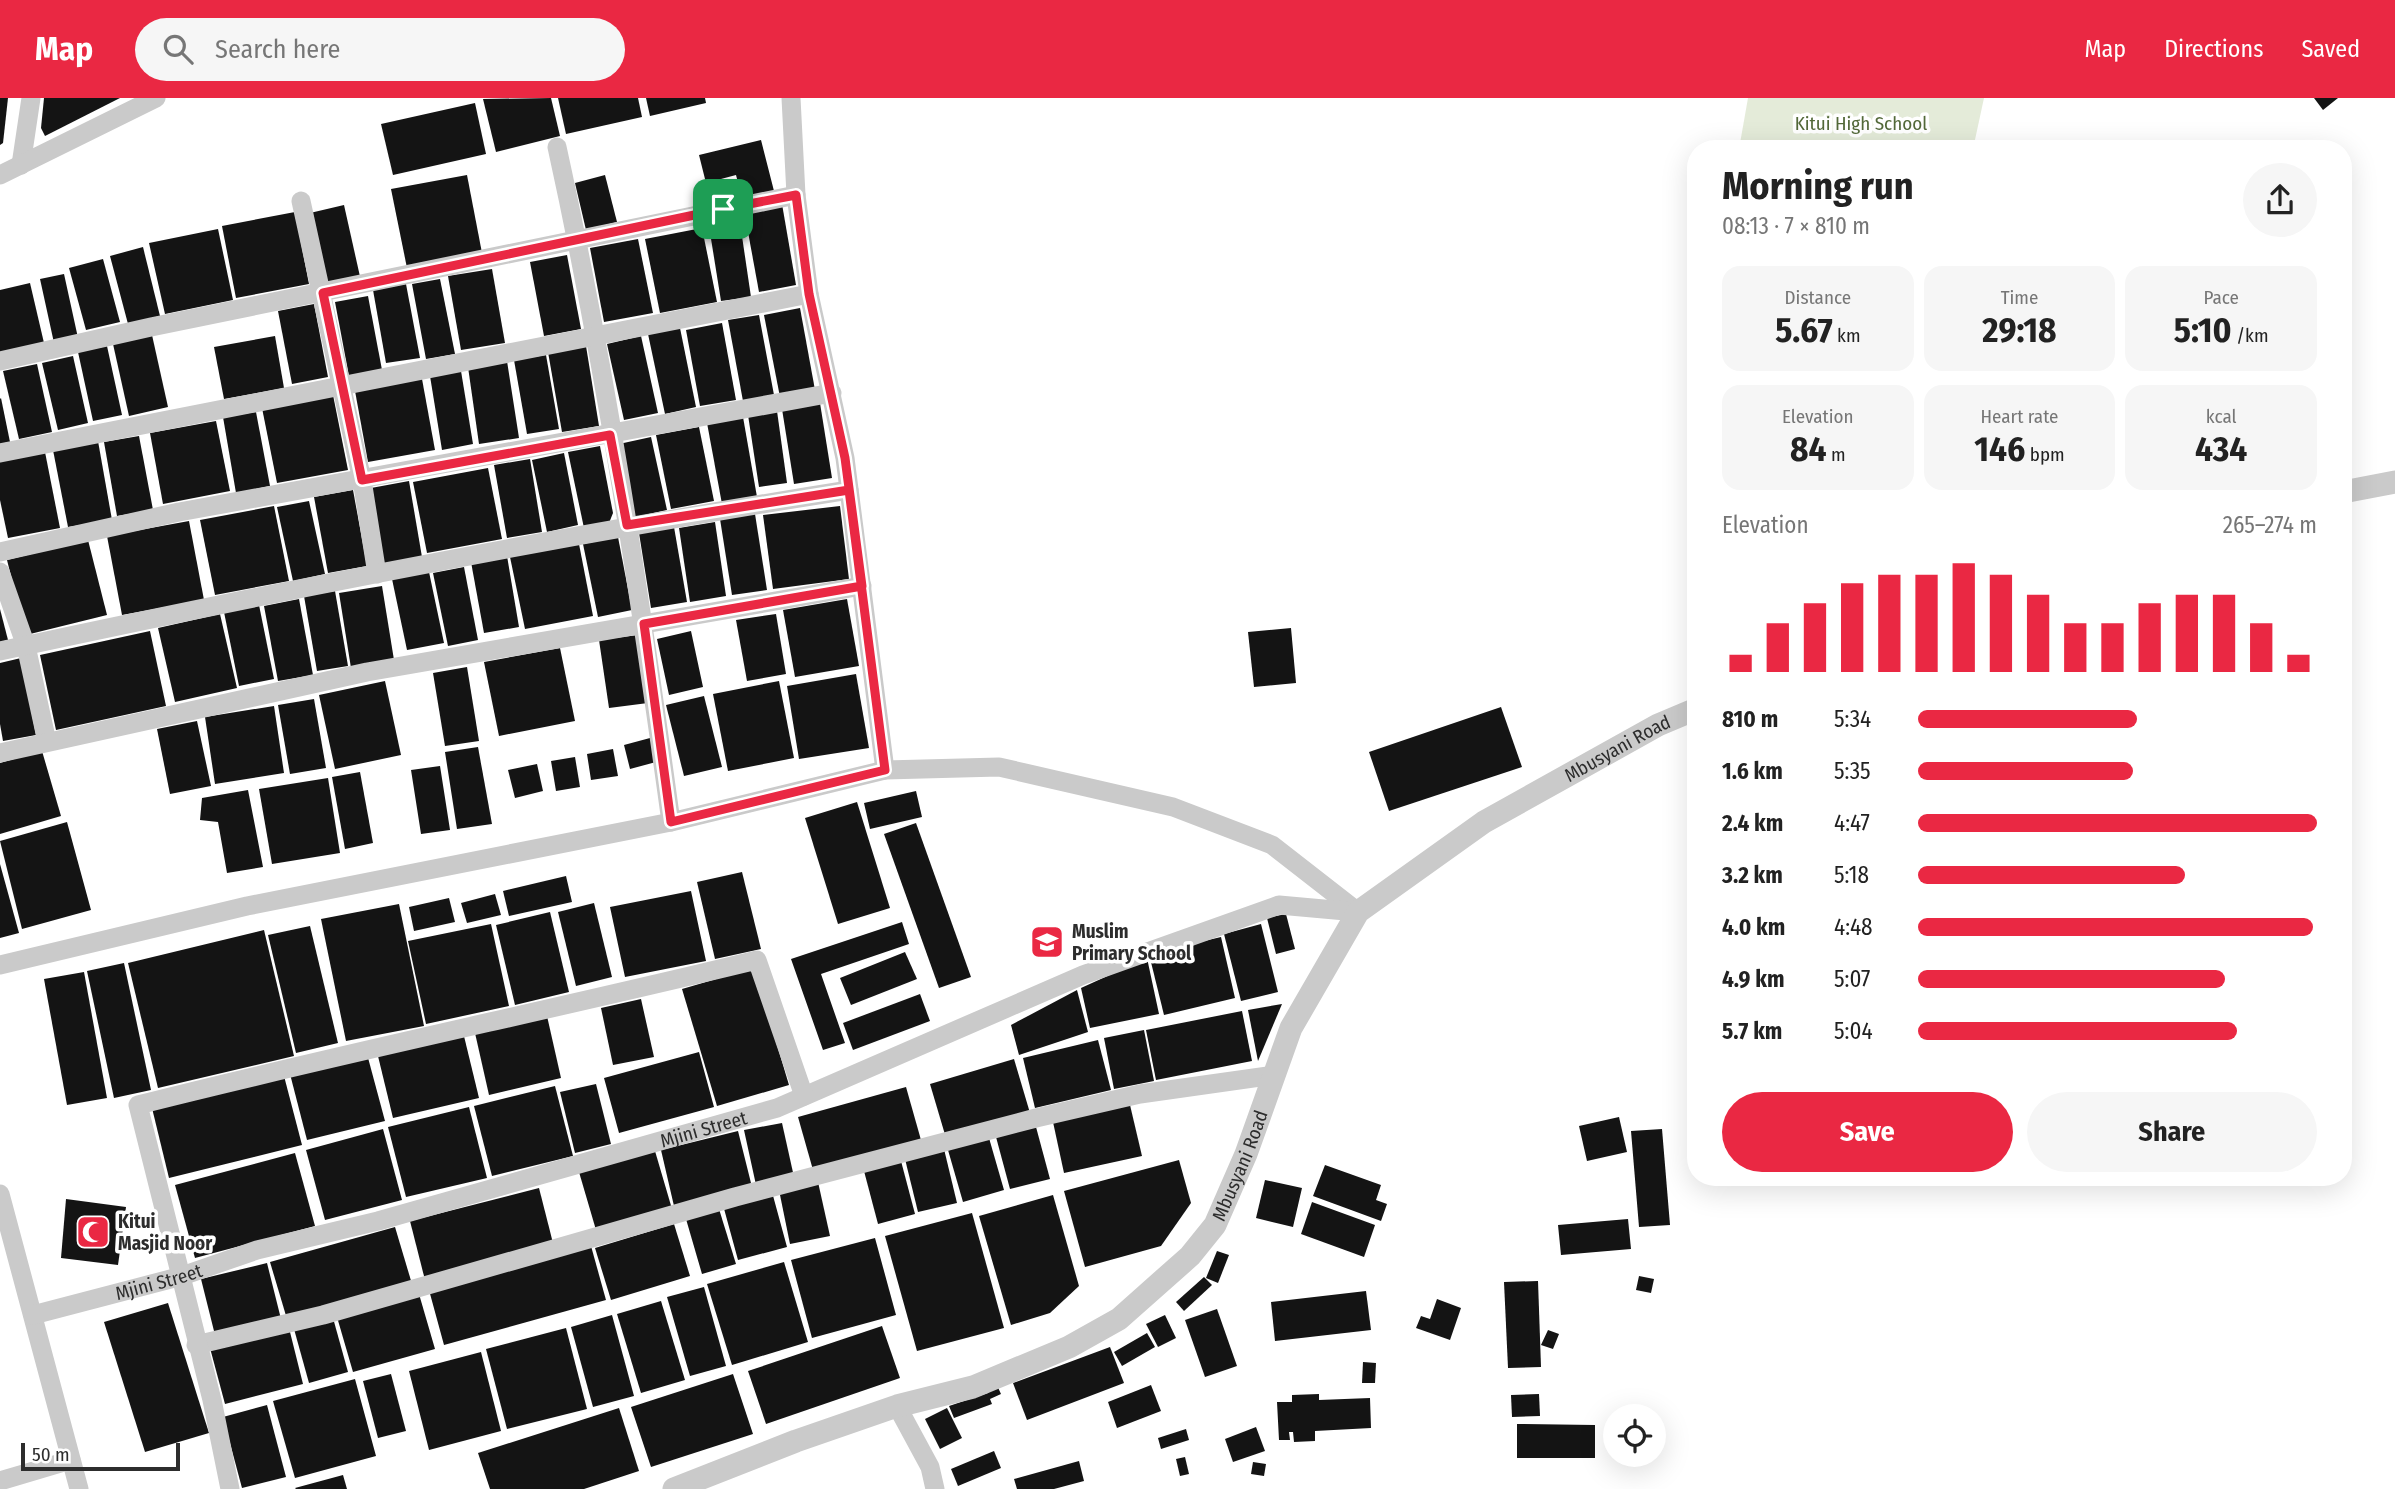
<!DOCTYPE html>
<meta charset="utf-8">
<style>
body{margin:0;font-family:"Fira Sans Condensed",sans-serif;background:#f6f6f6;color:#222;height:100vh;display:flex;flex-direction:column;font-size:26px;white-space:nowrap}
*{box-sizing:border-box;margin:0}
p{font-size:23px;color:#767676}
.icon{flex:none;width:38px;height:38px;fill:none;stroke:currentColor;stroke-width:2;stroke-linecap:round;stroke-linejoin:round}
.map{position:relative;flex:1;overflow:hidden}
.details{position:absolute;left:1687px;top:42px;width:665px;height:1046px;display:flex;flex-direction:column;background:#fff;border-radius:28px;box-shadow:0 7px 28px #0002}
.details>*{flex:none}
.fabs{position:absolute;left:1603px;top:1306px;display:grid;gap:14px}
.fabs a{display:grid;place-items:center;width:63px;height:63px;border-radius:50%;background:#fff;box-shadow:0 7px 28px #0002;font-size:35px}
.scale{position:absolute;left:21px;bottom:18px;width:159px;box-sizing:border-box;padding-left:7px;border:4px solid #2d2d2d;border-top:0;font-size:19px;line-height:24px;white-space:nowrap;color:#2d2d2d;-webkit-text-stroke:5px #fff;paint-order:stroke}
.pin{position:absolute;display:grid;place-items:center;width:60px;height:60px;color:#fff;margin:-30px;border-radius:14px;box-shadow:0 4px 10px #0006}
.round{display:grid;place-items:center;flex:none;width:74px;height:74px;border-radius:37px;background:#f6f6f6}
.headline{display:flex;align-items:center;justify-content:space-between;height:119px;padding:0 35px}
h1{font-size:38px;font-weight:700;line-height:52px}
.stats{display:grid;grid-template-columns:repeat(3,1fr);gap:10px;height:119px;padding:7px 35px}
.stats div{display:grid;align-content:center;border-radius:18px;background:#f6f6f6;text-align:center}
.stats b{font-size:35px;font-weight:700}
.stats small{font-size:19px;font-weight:400}
.stats p{font-size:19px}
.chart{height:196px;padding:14px 35px}
.chart p{display:flex;justify-content:space-between}
.chart svg{width:100%;height:126px;margin-top:7px;stroke:#ea2843;stroke-width:6}
.button{display:flex;gap:14px;margin-top:auto;padding:14px 35px}
.button a{flex:1;height:80px;border-radius:42px;background:#ea2843;color:#fff;font-size:28px;font-weight:700;line-height:80px;text-align:center}
.button a+a{background:#f6f6f6;color:#222}
ul{padding:0 35px;list-style:none;font-size:23px}
li{display:grid;grid-template-columns:112px 84px 1fr;align-items:center;height:52px}
li i{height:18px;border-radius:9px;background:#ea2843}
header{display:flex;align-items:center;gap:42px;box-sizing:border-box;height:98px;padding:0 35px;background:#ea2843;color:#fff}
header strong{font-size:33px}
nav{display:flex;gap:38px;margin-inline-start:auto;font-size:24px}
.search{width:490px;height:63px;background:#f6f6f6;display:flex;align-items:center;gap:18px;box-sizing:border-box;padding:0 24px;border-radius:38px;color:#767676;font-size:26px}
.map>svg:first-child{display:block}
</style>
<header>
<strong>Map</strong>
<div class="search"><svg class="icon" aria-label="search" viewBox="0 0 24 24"><circle cx="10" cy="10" r="6"/><path d="M15 15l6 6"/></svg>Search here</div>
<nav><a>Map</a><a>Directions</a><a>Saved</a></nav>
</header>
<div class="map">
<svg width="2395" height="1391" viewBox="0 0 2395 1391">
<rect width="100%" height="100%" fill="#fff"/>
<polygon fill="#e4ebd9" points="1748,0 1984,0 1973,51 1739,51"/>
<g fill="#141414">
<polygon points="0,0 8,0 3,45 0,47"/>
<polygon points="44,0 120,0 45,38 41,30"/>
<polygon points="551,0 560,38 496,54 483,1"/>
<polygon points="558,0 638,0 642,19 566,36"/>
<polygon points="646,0 705,0 706,5 650,18"/>
<polygon points="2314,0 2338,0 2323,12"/>
<polygon points="475,5 486,56 393,77 381,26"/>
<polygon points="761,42 774,93 742,100 736,77 706,85 699,57"/>
<polygon points="467,77 482,155 407,170 391,91"/>
<polygon points="605,77 617,124 586,132 575,85"/>
<polygon points="782,106 796,187 759,194 744,112"/>
<polygon points="344,107 361,183 327,190 310,115"/>
<polygon points="295,114 309,186 236,200 222,128"/>
<polygon points="739,118 751,199 721,203 708,122"/>
<polygon points="702,130 717,204 660,215 645,141"/>
<polygon points="218,131 233,202 165,216 149,145"/>
<polygon points="638,141 653,215 604,224 590,150"/>
<polygon points="143,149 160,218 128,226 110,158"/>
<polygon points="567,157 581,231 544,238 530,164"/>
<polygon points="103,161 120,224 86,232 69,170"/>
<polygon points="492,171 505,245 461,252 448,178"/>
<polygon points="64,176 78,240 54,245 40,181"/>
<polygon points="440,181 455,256 426,261 412,186"/>
<polygon points="30,185 44,245 0,255 0,192"/>
<polygon points="406,186 420,260 386,265 373,192"/>
<polygon points="368,198 382,272 349,278 335,204"/>
<polygon points="314,206 328,279 292,286 278,213"/>
<polygon points="800,210 815,292 780,299 764,217"/>
<polygon points="759,217 774,297 743,303 728,222"/>
<polygon points="722,225 736,302 700,308 686,232"/>
<polygon points="680,230 696,309 665,316 648,236"/>
<polygon points="152,237 168,309 129,318 113,246"/>
<polygon points="275,238 284,290 224,301 214,249"/>
<polygon points="641,238 658,315 624,322 607,246"/>
<polygon points="107,248 122,317 93,323 78,254"/>
<polygon points="586,248 599,328 562,334 548,254"/>
<polygon points="546,257 559,331 527,336 514,262"/>
<polygon points="73,258 88,325 58,332 42,265"/>
<polygon points="507,263 519,340 479,346 468,269"/>
<polygon points="37,266 52,334 19,341 3,273"/>
<polygon points="461,273 473,346 442,352 430,278"/>
<polygon points="422,281 435,352 368,364 355,293"/>
<polygon points="333,297 348,372 277,385 262,310"/>
<polygon points="1,300 10,344 0,346 0,301"/>
<polygon points="820,305 832,380 794,386 782,311"/>
<polygon points="777,313 787,385 759,389 748,317"/>
<polygon points="256,314 270,388 236,395 223,319"/>
<polygon points="743,319 757,399 722,406 707,325"/>
<polygon points="216,323 230,393 163,406 150,335"/>
<polygon points="699,329 714,403 671,411 656,337"/>
<polygon points="139,338 153,412 117,418 104,344"/>
<polygon points="651,339 667,412 635,419 619,346"/>
<polygon points="98,343 112,422 68,429 53,352"/>
<polygon points="600,348 613,415 609,425 584,430 568,354"/>
<polygon points="45,354 60,430 8,440 0,402 0,362"/>
<polygon points="564,355 578,427 547,434 532,362"/>
<polygon points="530,361 542,434 507,440 494,367"/>
<polygon points="488,370 502,441 427,455 413,384"/>
<polygon points="409,383 422,459 384,466 371,390"/>
<polygon points="353,392 367,468 328,475 314,399"/>
<polygon points="309,403 325,476 293,483 277,409"/>
<polygon points="274,408 289,483 215,497 200,422"/>
<polygon points="840,408 849,481 773,491 763,417"/>
<polygon points="755,416 767,492 732,497 720,421"/>
<polygon points="189,423 204,502 122,517 107,438"/>
<polygon points="715,424 726,498 690,504 679,430"/>
<polygon points="674,429 687,504 651,510 639,435"/>
<polygon points="618,439 632,512 598,519 583,446"/>
<polygon points="88,442 107,517 26,537 7,462"/>
<polygon points="579,446 593,518 525,531 510,459"/>
<polygon points="507,458 519,529 484,535 471,464"/>
<polygon points="464,469 478,542 448,548 433,475"/>
<polygon points="429,474 444,545 407,552 392,481"/>
<polygon points="382,488 394,562 351,570 339,495"/>
<polygon points="335,493 348,568 317,573 304,498"/>
<polygon points="299,501 313,577 278,583 264,508"/>
<polygon points="847,501 859,568 795,579 783,512"/>
<polygon points="259,507 274,581 239,588 224,514"/>
<polygon points="0,511 8,542 0,544"/>
<polygon points="220,516 237,590 175,604 158,530"/>
<polygon points="776,516 786,576 747,583 736,522"/>
<polygon points="1291,530 1296,585 1254,589 1248,534"/>
<polygon points="150,533 166,608 56,632 40,557"/>
<polygon points="691,533 703,589 669,597 657,541"/>
<polygon points="638,537 648,605 609,610 599,542"/>
<polygon points="560,550 575,623 499,638 484,564"/>
<polygon points="21,560 36,637 3,643 0,626 0,565"/>
<polygon points="467,569 479,643 445,648 433,575"/>
<polygon points="856,576 869,650 799,661 787,588"/>
<polygon points="385,583 401,657 335,671 319,597"/>
<polygon points="779,583 794,660 728,673 713,596"/>
<polygon points="704,598 722,669 684,678 666,607"/>
<polygon points="314,601 326,670 290,676 278,607"/>
<polygon points="274,608 284,675 215,686 205,619"/>
<polygon points="1501,609 1522,669 1389,713 1369,654"/>
<polygon points="197,623 211,688 170,696 157,631"/>
<polygon points="650,640 656,664 630,671 624,647"/>
<polygon points="478,649 492,726 457,731 445,654"/>
<polygon points="613,651 618,678 591,682 587,656"/>
<polygon points="42,653 61,718 0,736 0,665"/>
<polygon points="575,659 580,689 556,693 551,663"/>
<polygon points="537,666 543,693 515,700 508,672"/>
<polygon points="440,668 450,732 421,736 411,672"/>
<polygon points="360,674 373,745 345,751 332,679"/>
<polygon points="328,680 340,755 272,766 259,691"/>
<polygon points="248,692 263,769 227,775 218,724 200,722 202,700"/>
<polygon points="916,693 922,719 870,731 864,705"/>
<polygon points="857,704 890,810 838,826 805,720"/>
<polygon points="67,724 91,812 22,831 0,743"/>
<polygon points="916,725 971,879 939,890 884,736"/>
<polygon points="0,766 19,835 0,840"/>
<polygon points="742,774 761,851 715,861 697,784"/>
<polygon points="566,778 572,804 509,818 503,793"/>
<polygon points="691,793 706,863 625,879 610,809"/>
<polygon points="495,796 501,817 467,825 461,805"/>
<polygon points="449,800 455,824 414,833 409,809"/>
<polygon points="594,805 612,879 576,888 558,814"/>
<polygon points="399,806 424,928 346,943 321,821"/>
<polygon points="550,814 569,894 515,907 496,827"/>
<polygon points="1286,816 1295,851 1276,856 1267,820"/>
<polygon points="902,824 909,846 821,876 845,945 823,952 791,861"/>
<polygon points="491,826 509,908 426,926 408,843"/>
<polygon points="1261,826 1278,894 1241,903 1224,836"/>
<polygon points="310,828 338,945 296,955 268,837"/>
<polygon points="264,832 294,958 158,990 128,865"/>
<polygon points="1221,839 1235,900 1164,917 1149,856"/>
<polygon points="905,854 917,881 851,907 840,880"/>
<polygon points="1147,860 1159,916 1090,930 1081,890"/>
<polygon points="124,865 151,992 114,1000 87,873"/>
<polygon points="754,870 789,987 717,1008 682,891"/>
<polygon points="84,874 107,1000 67,1007 44,881"/>
<polygon points="1077,892 1088,934 1019,957 1011,927"/>
<polygon points="920,896 930,923 853,952 843,925"/>
<polygon points="641,901 654,959 613,967 601,910"/>
<polygon points="1282,906 1258,963 1248,912"/>
<polygon points="1242,913 1252,963 1156,982 1146,932"/>
<polygon points="547,918 561,980 489,997 475,935"/>
<polygon points="1144,932 1154,983 1114,991 1104,940"/>
<polygon points="463,934 479,1000 393,1020 377,954"/>
<polygon points="1098,942 1111,992 1035,1010 1023,960"/>
<polygon points="699,954 714,1009 619,1035 604,980"/>
<polygon points="367,956 385,1023 307,1042 290,976"/>
<polygon points="1014,961 1030,1015 946,1040 930,986"/>
<polygon points="284,978 302,1047 169,1080 152,1010"/>
<polygon points="596,986 611,1046 575,1055 560,994"/>
<polygon points="555,988 573,1058 492,1078 474,1008"/>
<polygon points="906,989 921,1042 813,1072 798,1019"/>
<polygon points="1130,1007 1142,1058 1064,1075 1053,1024"/>
<polygon points="469,1009 487,1080 406,1099 388,1029"/>
<polygon points="1619,1019 1627,1054 1587,1063 1579,1028"/>
<polygon points="782,1025 794,1079 756,1087 744,1032"/>
<polygon points="1036,1029 1050,1081 1010,1091 996,1039"/>
<polygon points="383,1031 402,1102 325,1122 306,1052"/>
<polygon points="1662,1031 1670,1127 1639,1129 1631,1033"/>
<polygon points="738,1033 752,1089 674,1108 661,1052"/>
<polygon points="989,1040 1004,1092 963,1104 948,1052"/>
<polygon points="944,1051 957,1105 918,1114 905,1061"/>
<polygon points="655,1053 672,1111 596,1132 579,1074"/>
<polygon points="295,1055 315,1128 195,1160 175,1087"/>
<polygon points="1179,1062 1191,1105 1161,1148 1085,1169 1064,1093"/>
<polygon points="901,1063 915,1116 878,1126 864,1073"/>
<polygon points="1325,1067 1381,1087 1376,1102 1387,1106 1381,1123 1313,1098"/>
<polygon points="1265,1082 1302,1090 1293,1129 1256,1120"/>
<polygon points="818,1084 830,1138 790,1146 779,1092"/>
<polygon points="539,1090 554,1149 425,1182 410,1123"/>
<polygon points="772,1094 787,1149 738,1162 723,1107"/>
<polygon points="1053,1097 1079,1188 1050,1215 1011,1227 979,1118"/>
<polygon points="66,1101 126,1109 118,1167 61,1160"/>
<polygon points="1312,1104 1375,1127 1364,1159 1301,1136"/>
<polygon points="719,1111 736,1166 702,1176 686,1121"/>
<polygon points="972,1115 1004,1230 917,1253 885,1138"/>
<polygon points="1628,1121 1631,1151 1561,1157 1558,1127"/>
<polygon points="674,1126 690,1178 611,1202 595,1150"/>
<polygon points="395,1129 412,1186 287,1221 270,1164"/>
<polygon points="875,1140 896,1217 812,1240 791,1162"/>
<polygon points="591,1148 606,1202 444,1247 429,1192"/>
<polygon points="1217,1153 1229,1157 1218,1185 1206,1180"/>
<polygon points="784,1164 808,1244 732,1267 707,1186"/>
<polygon points="267,1165 281,1221 215,1237 201,1181"/>
<polygon points="1639,1178 1654,1181 1651,1195 1636,1192"/>
<polygon points="1204,1179 1212,1187 1184,1213 1176,1204"/>
<polygon points="1538,1183 1541,1269 1508,1270 1504,1184"/>
<polygon points="704,1189 726,1268 690,1278 667,1199"/>
<polygon points="1366,1193 1371,1232 1275,1243 1271,1204"/>
<polygon points="419,1196 435,1251 353,1274 337,1219"/>
<polygon points="1437,1201 1461,1210 1450,1242 1416,1230 1421,1218 1430,1221"/>
<polygon points="661,1203 685,1282 641,1295 617,1216"/>
<polygon points="168,1205 209,1335 145,1354 104,1224"/>
<polygon points="1217,1211 1237,1268 1205,1279 1185,1222"/>
<polygon points="612,1217 634,1298 593,1309 571,1229"/>
<polygon points="1165,1217 1176,1240 1158,1249 1146,1226"/>
<polygon points="333,1220 348,1274 309,1285 294,1231"/>
<polygon points="882,1228 900,1280 766,1326 748,1273"/>
<polygon points="289,1230 303,1286 225,1306 210,1250"/>
<polygon points="566,1230 587,1311 507,1331 486,1251"/>
<polygon points="1548,1232 1559,1236 1553,1251 1541,1247"/>
<polygon points="1147,1235 1155,1249 1122,1268 1114,1254"/>
<polygon points="1110,1249 1124,1285 1027,1322 1013,1285"/>
<polygon points="481,1254 501,1333 429,1352 409,1273"/>
<polygon points="1363,1264 1376,1265 1375,1285 1362,1285"/>
<polygon points="391,1276 406,1333 378,1340 363,1283"/>
<polygon points="733,1276 753,1336 651,1369 631,1309"/>
<polygon points="355,1281 376,1358 295,1380 273,1303"/>
<polygon points="995,1283 1001,1296 990,1301 992,1306 954,1320 949,1308 988,1295"/>
<polygon points="1151,1287 1161,1313 1117,1330 1108,1304"/>
<polygon points="1319,1296 1319,1302 1370,1300 1371,1330 1315,1333 1315,1343 1294,1344 1293,1334 1289,1334 1290,1342 1279,1342 1277,1304 1292,1304 1292,1297"/>
<polygon points="1539,1296 1540,1318 1512,1319 1511,1297"/>
<polygon points="267,1307 286,1379 242,1390 223,1319"/>
<polygon points="619,1310 639,1373 584,1391 490,1391 478,1355"/>
<polygon points="947,1310 962,1340 940,1351 925,1321"/>
<polygon points="1517,1326 1595,1327 1595,1360 1517,1360"/>
<polygon points="1256,1329 1265,1353 1233,1364 1225,1341"/>
<polygon points="1186,1331 1189,1342 1161,1351 1158,1340"/>
<polygon points="994,1353 1001,1370 958,1388 951,1371"/>
<polygon points="1185,1359 1189,1376 1180,1378 1176,1361"/>
<polygon points="1079,1363 1084,1383 1054,1391 1017,1391 1014,1381"/>
<polygon points="1253,1364 1266,1366 1264,1378 1251,1376"/>
<polygon points="343,1377 347,1391 296,1391 295,1390"/>
</g>
<g fill="none" stroke-linecap="round" stroke-linejoin="round">
<g stroke="#cacaca" stroke-width="19">
<polyline points="791,0 796,97 809,196 845,360 885,672"/>
<path d="M557 49C606 272 640 498 671 724"/>
<polyline points="21,67 31,0"/>
<polyline points="0,77 156,0"/>
<polyline points="301,103 362,382 377,476"/>
<polyline points="0,263 151,229 796,97"/>
<polyline points="0,355 809,196"/>
<polyline points="0,454 179,414 832,295"/>
<polyline points="0,474 26,548 47,644"/>
<path d="M0 553C282 492 564 437 849 392"/>
<polyline points="0,655 367,574 862,488"/>
<polyline points="0,867 247,808 671,724 885,672 999,669 1173,709 1272,747 1358,814"/>
<polyline points="0,1096 79,1391"/>
<path id="s1" d="M33 1217 182 1178 257 1152 378 1123 777 1010 1083 877 1279 807 1357 814"/>
<polyline points="196,1247 323,1217 735,1099 1036,1020 1140,996 1274,977"/>
<polyline points="897,1308 930,1369 935,1391"/>
<polyline points="0,1383 71,1362"/>
<path d="M230 1391 212 1302 138 1007C343 955 551 912 757 862L804 998"/>
</g>
<g stroke="#cacaca" stroke-width="23">
<polyline points="2343,394 2395,384"/>
<path id="s2" d="M674 1391 796 1343 897 1308 973 1289 1069 1249 1119 1221 1190 1158 1215 1127 1246 1056 1291 930 1358 814 1484 724 1658 627 1696 611"/>
</g>
</g>
<g fill="none" stroke-linecap="round" stroke-linejoin="round">
<defs>
<polyline id="route" points="723,111 323,195 362,382 610,337 627,427 849,392 885,672 671,724 644,526 862,488 845,360 809,196 796,97 723,111"/>
</defs>
<use href="#route" stroke="#fff" stroke-width="14"/>
<use href="#route" stroke="#ea2843" stroke-width="9"/>
</g>
<defs>
<symbol id="school-square" viewBox="-11 -11 22 22"><rect x="-9" y="-9" width="18" height="18" rx="4" fill="#ea2843" stroke="#fff"/><path d="M0-5L7-2L0 1L-7-2ZM-4 1L0 2.5L4 1V4Q0 6-4 4Z" fill="#fff"/></symbol>
<symbol id="mosque-square" viewBox="-11 -11 22 22"><rect x="-9" y="-9" width="18" height="18" rx="4" fill="#ea2843" stroke="#fff"/><path d="M3.5-4.9A6 6 0 1 0 3.5 4.9A5 5 0 1 1 3.5-4.9Z" fill="#fff"/></symbol>
</defs>
<g fill-rule="evenodd">
<use href="#school-square" x="1028" y="825" width="38" height="38"/>
<use href="#mosque-square" x="74" y="1115" width="38" height="38"/>
</g>
<g text-anchor="middle" dominant-baseline="central" stroke-width="7" stroke-linejoin="round" paint-order="stroke">
<g font-size="19" fill="#536939" stroke="#fff">
<text x="1861" y="25">Kitui High School</text>
</g>
<g font-size="19" fill="#2d2d2d" stroke="#fff">
<text stroke="none"><textPath href="#s2" startOffset="1265">Mbusyani Road</textPath></text>
<text stroke="none"><textPath href="#s1" startOffset="696">Mjini Street</textPath></text>
<text stroke="none"><textPath href="#s2" startOffset="677">Mbusyani Road</textPath></text>
<text stroke="none"><textPath href="#s1" startOffset="130">Mjini Street</textPath></text>
</g>
<g font-size="19" font-weight="bold" fill="#2d2d2d" stroke="#fff" text-anchor="start">
<text x="1072" y="833">Muslim<tspan x="1072" dy="22">Primary School</tspan></text>
<text x="118" y="1123">Kitui<tspan x="118" dy="22">Masjid Noor</tspan></text>
</g>
</g>
</svg>
<div class="fabs">
<a><svg class="icon" aria-label="locate" viewBox="0 0 24 24"><circle cx="12" cy="12" r="6"/><path d="M12 2v4M12 18v4M2 12h4M18 12h4"/></svg></a>
</div>
<div class="scale">50 m</div>
<div class="pin" style="left:723px;top:111px;background:#1e9e55"><svg class="icon" aria-label="arrive" viewBox="0 0 24 24"><path d="M6 21V4h12l-3 4 3 4H6"/></svg></div>
<section class="details">
<div class="headline"><div><h1>Morning run</h1><p>08:13 · 7 × 810 m</p></div><a class="round"><svg class="icon" aria-label="share" viewBox="0 0 24 24"><path d="M12 15V3M7 8l5-5 5 5M5 13v7h14v-7"/></svg></a></div>
<div class="stats">
<div><p>Distance</p><b>5.67<small> km</small></b></div>
<div><p>Time</p><b>29:18</b></div>
<div><p>Pace</p><b>5:10<small> /km</small></b></div>
</div>
<div class="stats">
<div><p>Elevation</p><b>84<small> m</small></b></div>
<div><p>Heart rate</p><b>146<small> bpm</small></b></div>
<div><p>kcal</p><b>434</b></div>
</div>
<div class="chart"><p><span>Elevation</span>265–274 m</p>
<svg viewBox="0 0 160 44" preserveAspectRatio="none"><path d="M5 44V38M15 44V27M25 44V20M35 44V13M45 44V10M55 44V10M65 44V6M75 44V10M85 44V17M95 44V27M105 44V27M115 44V20M125 44V17M135 44V17M145 44V27M155 44V38"/></svg>
</div>
<ul>
<li><b>810 m</b>5:34<i style="width:55%"></i></li>
<li><b>1.6 km</b>5:35<i style="width:54%"></i></li>
<li><b>2.4 km</b>4:47<i style="width:100%"></i></li>
<li><b>3.2 km</b>5:18<i style="width:67%"></i></li>
<li><b>4.0 km</b>4:48<i style="width:99%"></i></li>
<li><b>4.9 km</b>5:07<i style="width:77%"></i></li>
<li><b>5.7 km</b>5:04<i style="width:80%"></i></li>
</ul>
<div class="button"><a>Save</a><a>Share</a></div>
</section>
</div>
